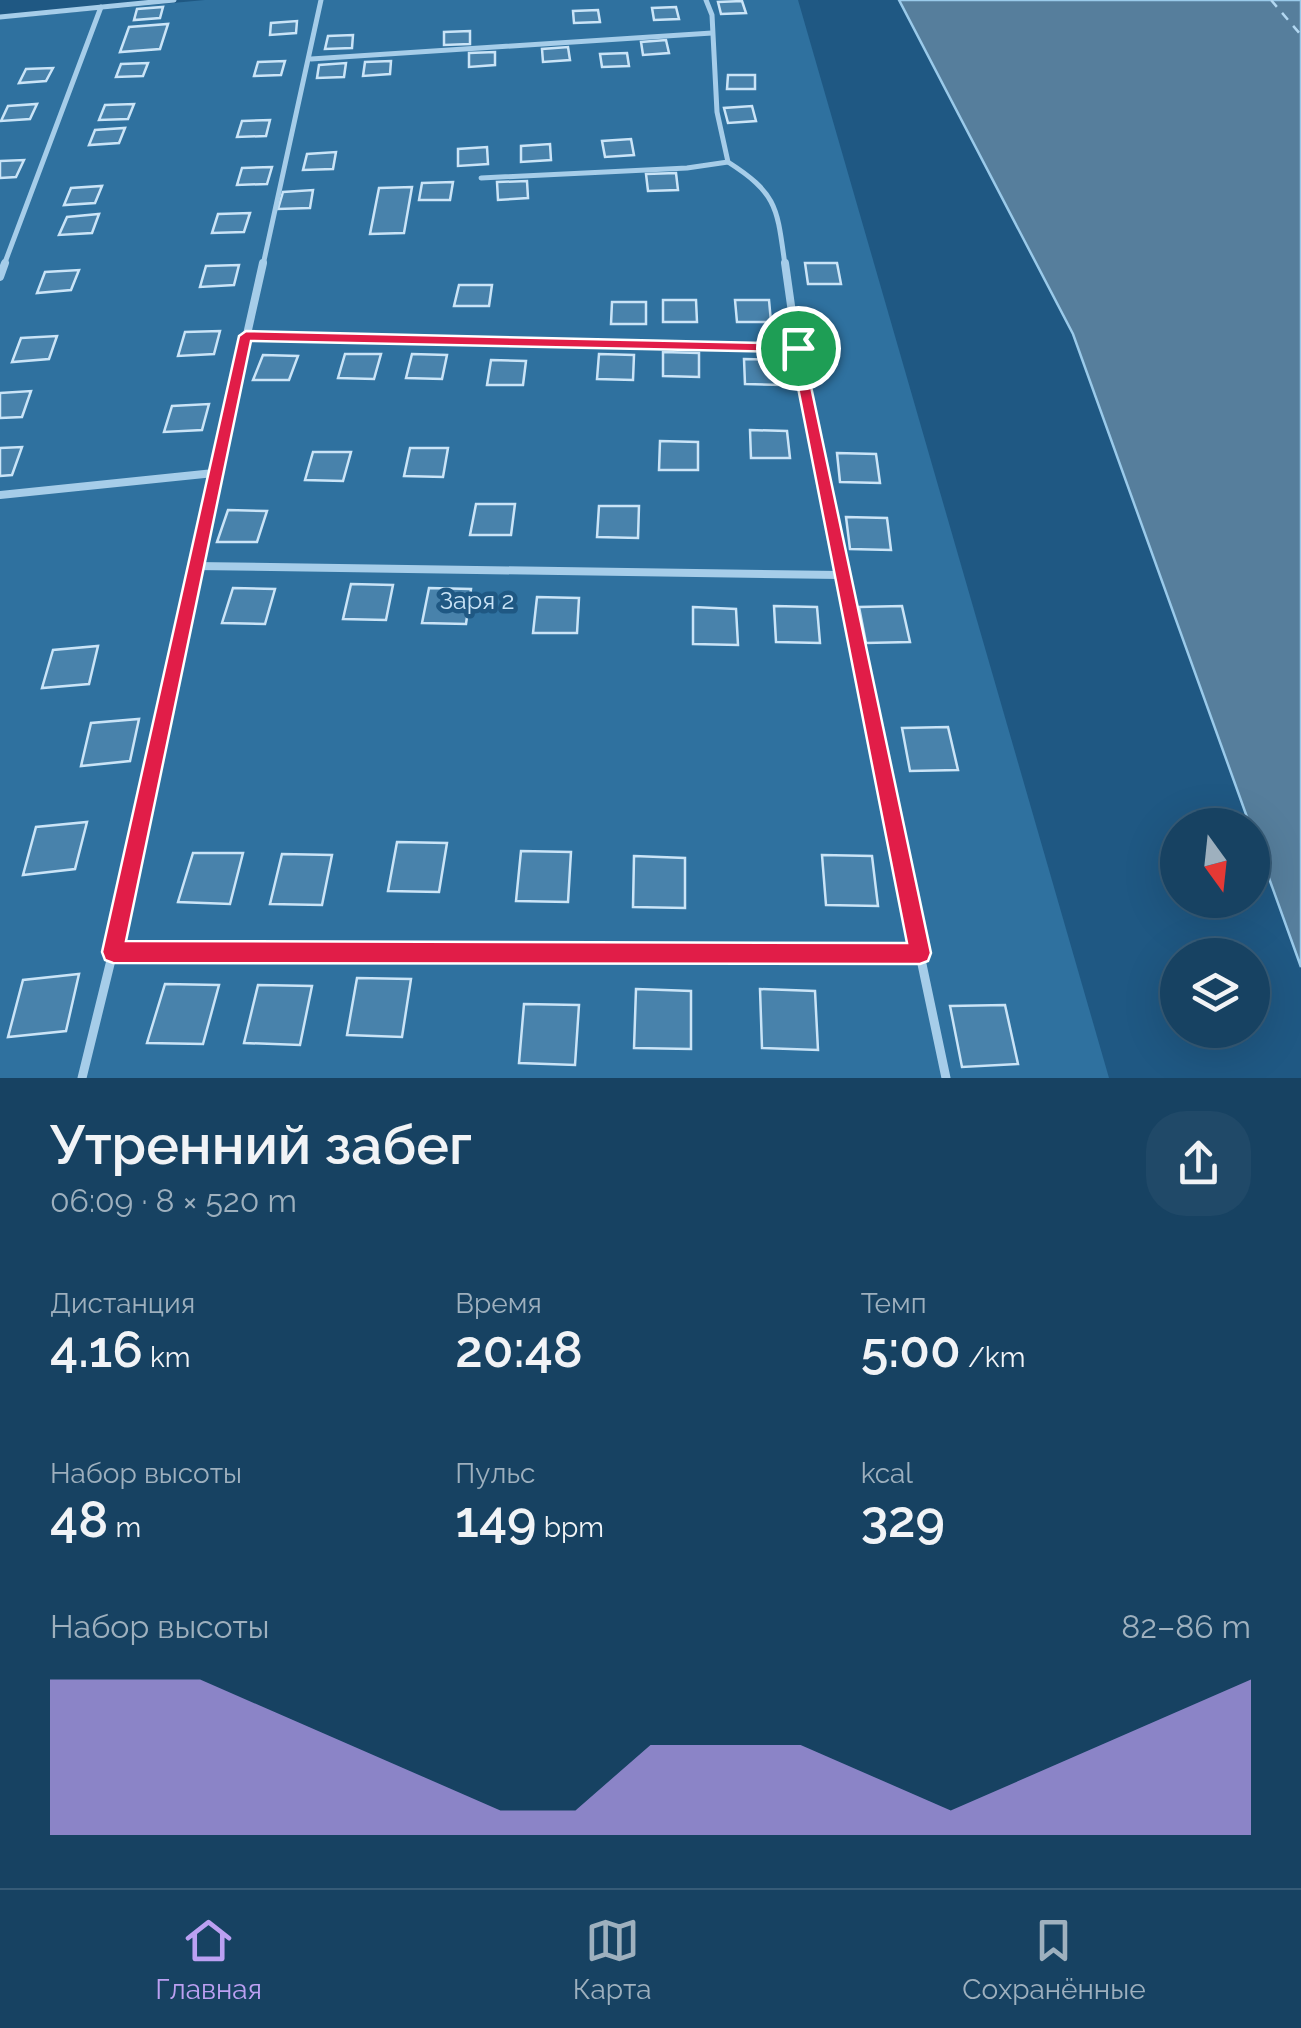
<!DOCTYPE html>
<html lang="ru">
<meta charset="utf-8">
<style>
body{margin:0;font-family:Raleway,sans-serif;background:#204968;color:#f1f3f6;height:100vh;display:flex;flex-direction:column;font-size:38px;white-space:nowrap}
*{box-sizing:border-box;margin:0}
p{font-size:32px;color:#9eb0be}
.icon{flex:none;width:55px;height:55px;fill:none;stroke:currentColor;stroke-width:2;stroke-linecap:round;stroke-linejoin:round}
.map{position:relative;height:1078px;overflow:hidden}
.sheet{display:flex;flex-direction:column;background:#174262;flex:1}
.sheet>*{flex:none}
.needle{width:65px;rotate:165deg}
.tools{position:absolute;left:1160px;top:808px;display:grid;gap:20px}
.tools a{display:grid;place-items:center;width:110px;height:110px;border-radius:50%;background:#174262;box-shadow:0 10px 40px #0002,0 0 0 2px #365b77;font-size:50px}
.pin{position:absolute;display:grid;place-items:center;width:85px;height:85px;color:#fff;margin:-42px;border:5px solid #fff;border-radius:50%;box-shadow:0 2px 10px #0007}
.round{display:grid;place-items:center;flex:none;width:105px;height:105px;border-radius:40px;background:#204968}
.summary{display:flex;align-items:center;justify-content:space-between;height:170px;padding:0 50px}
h1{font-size:55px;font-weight:600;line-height:75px}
.metrics{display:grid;grid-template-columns:repeat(3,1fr);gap:15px;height:170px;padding:10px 50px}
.metrics div{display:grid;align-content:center}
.metrics b{font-size:50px;font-weight:600}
.metrics small{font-size:28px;font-weight:400}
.metrics p{font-size:28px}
.chart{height:280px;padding:20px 50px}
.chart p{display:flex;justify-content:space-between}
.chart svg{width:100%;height:180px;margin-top:10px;fill:#bca0f2;opacity:.7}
.tabs{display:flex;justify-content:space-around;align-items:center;height:140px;border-top:2px solid #365b77;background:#174262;font-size:28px;color:#9eb0be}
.tabs a{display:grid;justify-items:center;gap:5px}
.tabs .current{color:#bca0f2}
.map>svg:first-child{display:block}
</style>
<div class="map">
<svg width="1301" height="1078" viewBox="0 0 1301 1078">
<rect width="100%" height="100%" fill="#1f5883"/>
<polygon fill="#2f719f" points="205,0 798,0 1109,1078 0,1078 0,19"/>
<polygon fill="#567e9c" stroke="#9acaea" stroke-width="2.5" points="899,0 1301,0 1301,967 1073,334"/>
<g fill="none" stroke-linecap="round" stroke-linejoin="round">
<polyline stroke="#b2d7f1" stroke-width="2.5" stroke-dasharray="9 8" stroke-linecap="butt" points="1271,0 1301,35"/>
</g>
<g fill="#4882ab" stroke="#cae4f7" stroke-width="2.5">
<polygon points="742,1 746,13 721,14 718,2"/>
<polygon points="163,7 160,18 134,20 137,9"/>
<polygon points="676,7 679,19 654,20 652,8"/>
<polygon points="598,10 600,22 574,23 573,11"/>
<polygon points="297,21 296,33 270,35 271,23"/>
<polygon points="168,24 160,49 120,52 129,27"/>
<polygon points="470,31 470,44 444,45 444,32"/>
<polygon points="353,35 352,48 325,49 328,36"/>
<polygon points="666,40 669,53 643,55 641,42"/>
<polygon points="568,47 570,60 543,62 542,49"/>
<polygon points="495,52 495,65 469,67 469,53"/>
<polygon points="627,53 629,66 602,67 600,54"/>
<polygon points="285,61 281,75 254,76 258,62"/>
<polygon points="391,61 390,74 363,76 365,62"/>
<polygon points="148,63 143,76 116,77 121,64"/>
<polygon points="346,63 344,77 317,78 319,65"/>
<polygon points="53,68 46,81 19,83 26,69"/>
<polygon points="728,75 755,75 755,89 727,89"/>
<polygon points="37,104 30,119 1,121 8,106"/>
<polygon points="134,104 128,119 99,120 105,105"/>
<polygon points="752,106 756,121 728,123 724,108"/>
<polygon points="270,120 266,136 237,137 242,121"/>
<polygon points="125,128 119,143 89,145 95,130"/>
<polygon points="631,139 634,155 605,157 602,141"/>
<polygon points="550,144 551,160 521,162 521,146"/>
<polygon points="487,147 488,164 458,166 458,149"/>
<polygon points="336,152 333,169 303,170 307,154"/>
<polygon points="24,160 16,177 0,178 0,161"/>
<polygon points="272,167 267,184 237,185 242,168"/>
<polygon points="676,173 678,190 648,191 646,174"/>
<polygon points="527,181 528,198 498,200 497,182"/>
<polygon points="453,182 450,200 419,200 422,183"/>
<polygon points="102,186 95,203 64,205 71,188"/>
<polygon points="412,187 404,233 370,234 379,188"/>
<polygon points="313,190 310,208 278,209 283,192"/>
<polygon points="250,213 244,232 212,233 218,214"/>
<polygon points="99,214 92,233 59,235 67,217"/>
<polygon points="805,263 837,263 841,284 808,284"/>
<polygon points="239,265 234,285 200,287 206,266"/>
<polygon points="79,270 71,290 37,293 45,272"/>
<polygon points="459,285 492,285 489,306 454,306"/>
<polygon points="663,300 696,300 697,322 663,322"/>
<polygon points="735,300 769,300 771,322 737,322"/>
<polygon points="612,302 646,302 646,324 611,324"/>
<polygon points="220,331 214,354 178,356 185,332"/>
<polygon points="57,336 49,359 12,362 21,338"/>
<polygon points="663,352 699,353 699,377 663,376"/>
<polygon points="345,354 381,354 374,379 338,378"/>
<polygon points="412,354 447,355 442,379 406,378"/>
<polygon points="599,354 634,355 633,380 597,379"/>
<polygon points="263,355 298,356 289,380 253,380"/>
<polygon points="744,359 780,360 782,385 745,384"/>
<polygon points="491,360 526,361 523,385 487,385"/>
<polygon points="31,391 22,417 0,418 0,393"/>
<polygon points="209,404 202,430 164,432 172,406"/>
<polygon points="750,430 787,431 790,458 751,458"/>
<polygon points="660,441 698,442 698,470 659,470"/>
<polygon points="22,447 12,475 0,476 0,448"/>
<polygon points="410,448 448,448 443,477 404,476"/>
<polygon points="313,452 351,452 343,481 305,480"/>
<polygon points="837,453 876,454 880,483 840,482"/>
<polygon points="476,504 515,504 511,535 470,535"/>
<polygon points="599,506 639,506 638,538 597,537"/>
<polygon points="228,510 267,511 257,542 217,542"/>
<polygon points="846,517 887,518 891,550 850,549"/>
<polygon points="351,584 393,585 386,620 343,619"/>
<polygon points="233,588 275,589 265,624 222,623"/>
<polygon points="429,588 471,589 466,624 422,623"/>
<polygon points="537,597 579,598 577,633 533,633"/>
<polygon points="774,606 817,607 820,643 776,642"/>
<polygon points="902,606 910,642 866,643 859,607"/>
<polygon points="693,607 736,609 738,645 693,644"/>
<polygon points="98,646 89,684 42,688 53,650"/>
<polygon points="139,719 130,761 81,766 91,723"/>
<polygon points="948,727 958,770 910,771 902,728"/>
<polygon points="87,822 75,869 23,875 36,827"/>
<polygon points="397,842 447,843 439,892 388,891"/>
<polygon points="521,851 571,852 568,902 516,901"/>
<polygon points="193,853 243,853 230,904 178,902"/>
<polygon points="282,854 332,855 322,905 270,904"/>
<polygon points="822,855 872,856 878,906 826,905"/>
<polygon points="634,856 685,858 685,908 633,907"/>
<polygon points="79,974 66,1031 8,1037 23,980"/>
<polygon points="357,978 411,979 402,1037 347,1035"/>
<polygon points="165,984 219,985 203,1044 147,1043"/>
<polygon points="258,985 312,986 300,1045 244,1043"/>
<polygon points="636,989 691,991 691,1049 634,1048"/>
<polygon points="760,989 815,991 818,1050 762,1048"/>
<polygon points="524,1004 579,1005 575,1065 519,1063"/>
<polygon points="1005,1005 1018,1064 962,1067 950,1006"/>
</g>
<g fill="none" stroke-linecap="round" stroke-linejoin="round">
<g stroke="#a6cde9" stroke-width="5">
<path d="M706 0 712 15 717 112 728 162C778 194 777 208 785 265"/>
<polyline points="0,17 174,0"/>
<polyline points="311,59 712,33"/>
<polyline points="481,178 687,168 728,162"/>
<polyline points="4,265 101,7"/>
<polyline points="263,265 321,0"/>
</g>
<g stroke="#a6cde9" stroke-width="8">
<polyline points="785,263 797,348 849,615"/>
<polyline points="0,277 5,263"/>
<polyline points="245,336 797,348"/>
<polyline points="0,495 214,473"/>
<polyline points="195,566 840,575"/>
<polyline points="184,615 263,263"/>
</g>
<g stroke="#a6cde9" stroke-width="9">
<polyline points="848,613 946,1078"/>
<polyline points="113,952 920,953"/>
<polyline points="82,1078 113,952 185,613"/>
</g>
</g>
<path fill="#e11d48" stroke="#fff" stroke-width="2.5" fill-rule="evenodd" d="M246 331 802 344 931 953 928 961 920 964 113 963 105 960 102 952 239 336ZM251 341 791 352 907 943 126 941Z"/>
<g text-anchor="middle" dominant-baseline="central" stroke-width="9" stroke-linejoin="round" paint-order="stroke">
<g font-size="25" fill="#cae4f7" stroke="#1f5883">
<text x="477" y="600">Заря 2</text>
</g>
</g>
</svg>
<div class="tools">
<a><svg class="needle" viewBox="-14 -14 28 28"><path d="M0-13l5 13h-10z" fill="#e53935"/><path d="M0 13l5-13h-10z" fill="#9eb0be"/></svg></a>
<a><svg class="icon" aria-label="layers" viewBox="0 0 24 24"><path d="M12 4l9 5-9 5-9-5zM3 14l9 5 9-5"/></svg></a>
</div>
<div class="pin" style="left:798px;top:348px;background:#1e9e55"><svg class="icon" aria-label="arrive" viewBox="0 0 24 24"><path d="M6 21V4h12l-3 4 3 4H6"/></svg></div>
</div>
<section class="sheet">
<div class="summary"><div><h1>Утренний забег</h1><p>06:09 · 8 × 520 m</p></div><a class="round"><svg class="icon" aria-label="share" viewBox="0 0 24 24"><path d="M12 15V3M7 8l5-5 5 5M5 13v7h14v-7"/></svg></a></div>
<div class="metrics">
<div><p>Дистанция</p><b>4.16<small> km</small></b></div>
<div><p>Время</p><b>20:48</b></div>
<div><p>Темп</p><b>5:00<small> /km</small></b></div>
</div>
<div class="metrics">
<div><p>Набор высоты</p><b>48<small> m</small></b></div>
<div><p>Пульс</p><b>149<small> bpm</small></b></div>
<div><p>kcal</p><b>329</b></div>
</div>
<div class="chart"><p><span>Набор высоты</span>82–86 m</p>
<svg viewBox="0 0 160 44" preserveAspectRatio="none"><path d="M0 44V6L10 6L20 6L30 14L40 22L50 30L60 38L70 38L80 22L90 22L100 22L110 30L120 38L130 30L140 22L150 14L160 6V44z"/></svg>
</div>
</section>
<nav class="tabs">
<a class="current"><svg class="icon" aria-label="home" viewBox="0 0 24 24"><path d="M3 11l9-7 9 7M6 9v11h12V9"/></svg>Главная</a>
<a><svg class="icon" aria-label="map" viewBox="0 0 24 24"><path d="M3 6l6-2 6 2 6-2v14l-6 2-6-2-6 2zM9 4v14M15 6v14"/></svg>Карта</a>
<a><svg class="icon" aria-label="saved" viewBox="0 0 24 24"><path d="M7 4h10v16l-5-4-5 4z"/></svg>Сохранённые</a>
</nav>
